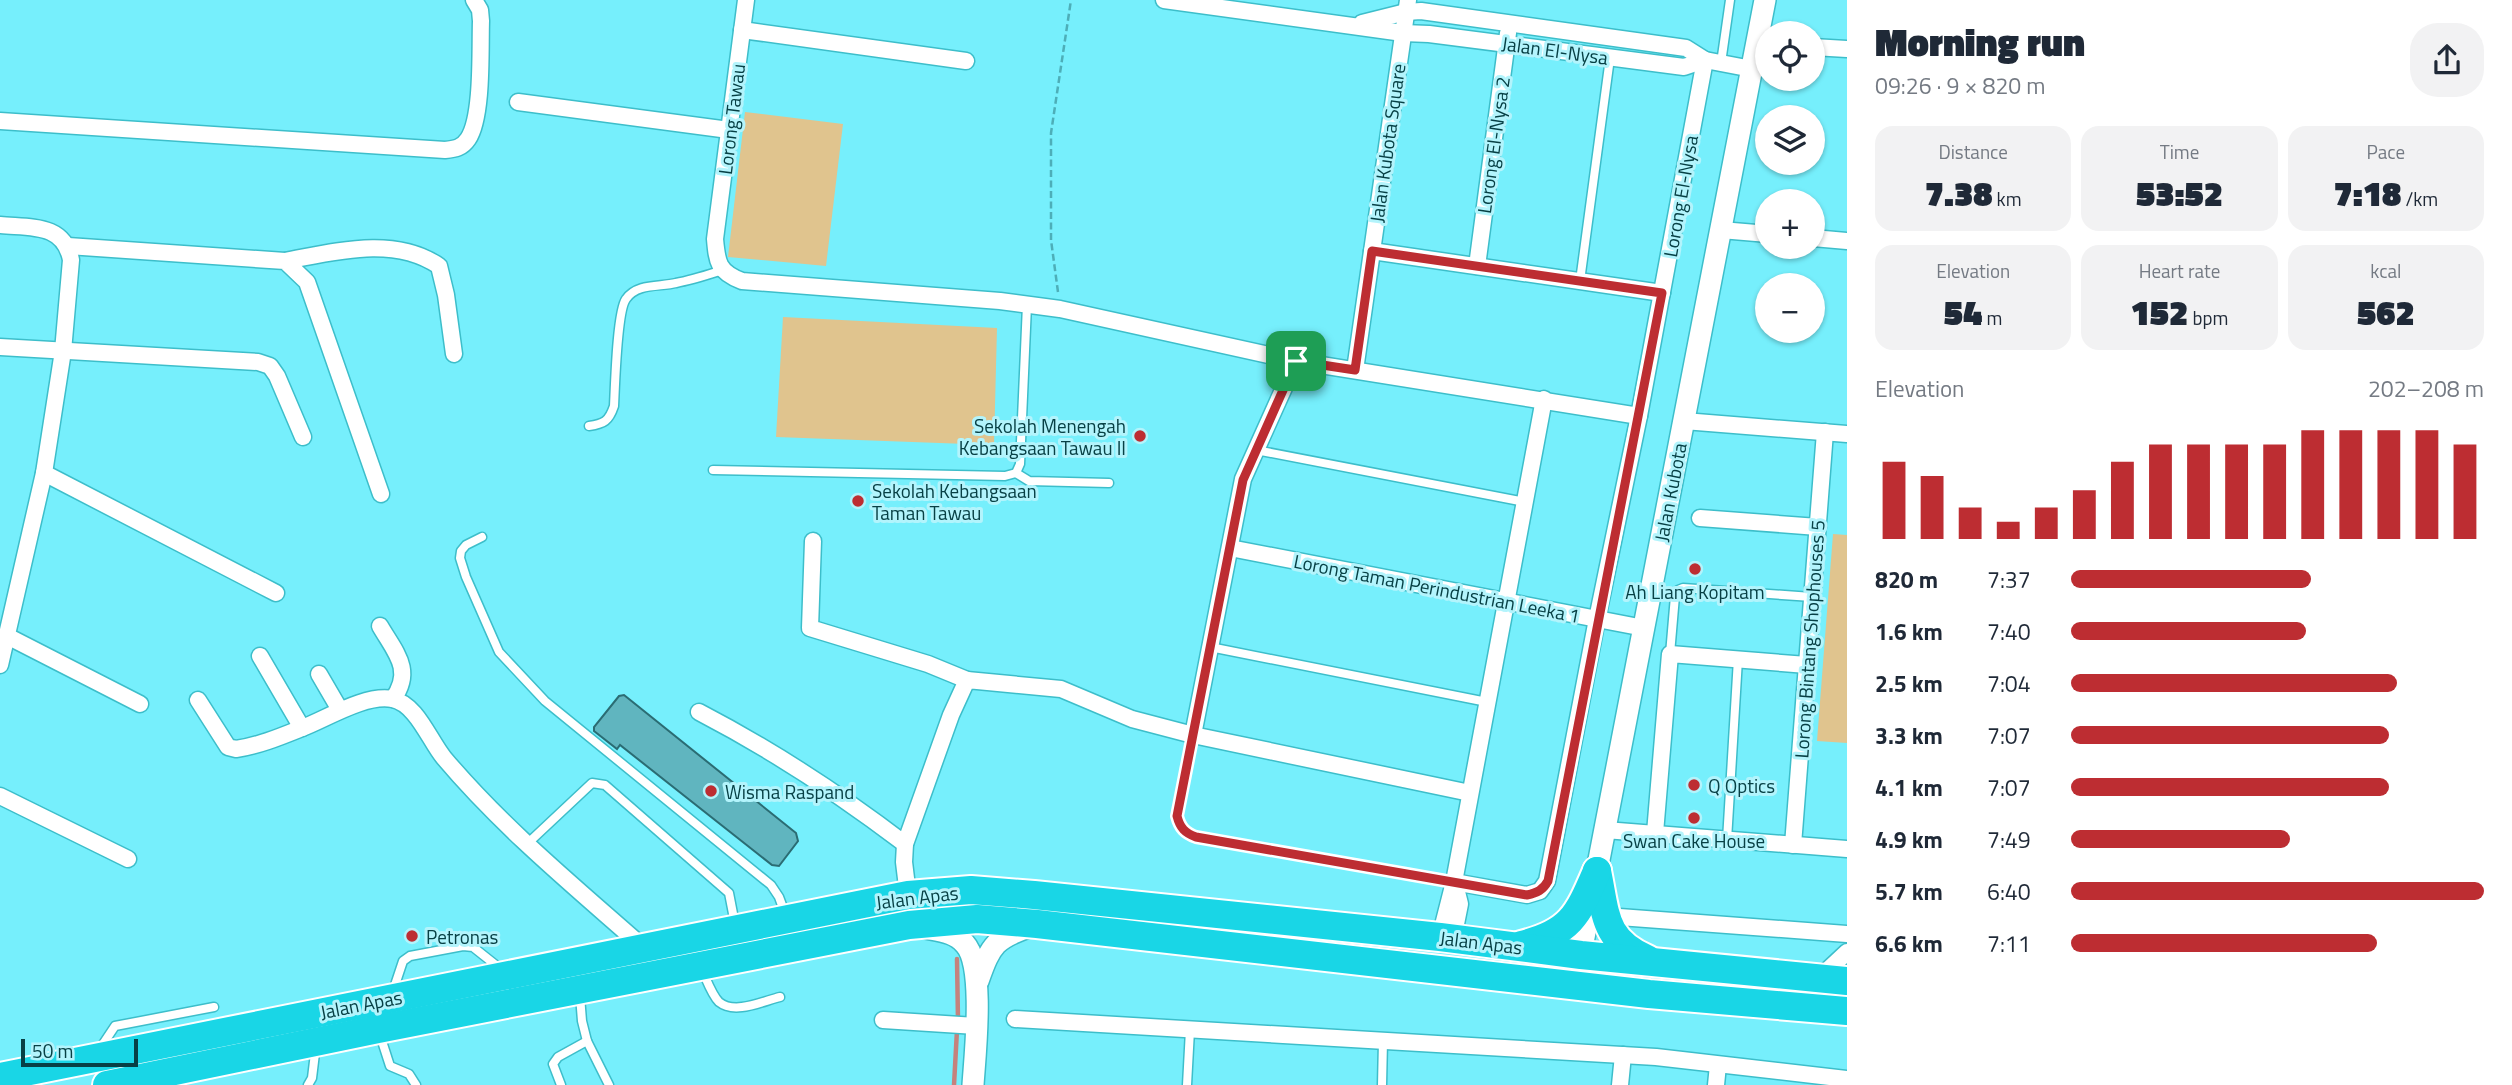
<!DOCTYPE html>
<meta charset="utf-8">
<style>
body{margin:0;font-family:"Titillium Web",sans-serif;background:#f2f2f3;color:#1f2937;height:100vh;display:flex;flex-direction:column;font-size:26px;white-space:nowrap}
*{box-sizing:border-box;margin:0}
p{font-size:23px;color:#747a83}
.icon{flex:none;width:38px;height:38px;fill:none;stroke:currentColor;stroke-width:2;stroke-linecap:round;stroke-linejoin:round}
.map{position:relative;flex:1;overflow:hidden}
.sheet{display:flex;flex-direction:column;background:#fff;width:665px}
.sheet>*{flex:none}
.tools{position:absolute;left:1755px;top:21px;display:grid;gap:14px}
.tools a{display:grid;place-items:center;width:70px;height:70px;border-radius:50%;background:#fff;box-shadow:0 2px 5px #0004;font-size:35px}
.scale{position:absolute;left:21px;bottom:18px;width:117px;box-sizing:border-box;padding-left:7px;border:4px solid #074045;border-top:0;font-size:19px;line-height:24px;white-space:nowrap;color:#074045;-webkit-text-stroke:5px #b3f4fc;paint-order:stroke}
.pin{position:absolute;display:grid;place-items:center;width:60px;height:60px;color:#fff;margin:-30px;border-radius:14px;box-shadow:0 4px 10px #0006}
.round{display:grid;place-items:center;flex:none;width:74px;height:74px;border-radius:28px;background:#f2f2f3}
.head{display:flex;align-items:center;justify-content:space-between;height:119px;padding:0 28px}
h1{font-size:38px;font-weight:800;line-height:52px}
.figures{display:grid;grid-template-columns:repeat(3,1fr);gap:10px;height:119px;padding:7px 28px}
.figures div{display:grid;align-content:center;border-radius:18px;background:#f2f2f3;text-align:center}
.figures b{font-size:35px;font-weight:800}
.figures small{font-size:19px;font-weight:400}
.figures p{font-size:19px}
.chart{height:196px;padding:14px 28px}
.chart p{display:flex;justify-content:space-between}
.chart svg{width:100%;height:126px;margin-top:7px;stroke:#bd2d32;stroke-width:6}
ul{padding:0 28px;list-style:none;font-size:23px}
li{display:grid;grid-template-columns:112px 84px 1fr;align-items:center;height:52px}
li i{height:18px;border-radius:9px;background:#bd2d32}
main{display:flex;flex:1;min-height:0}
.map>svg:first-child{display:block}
</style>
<main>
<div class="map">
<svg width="1847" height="1085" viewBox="0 0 1847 1085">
<rect width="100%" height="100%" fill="#76effc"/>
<g fill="#e0c48e">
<polygon points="745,112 843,124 826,266 728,257"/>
<polygon points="783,317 997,328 994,445 776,437"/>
<polygon points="1833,534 1847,535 1847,743 1817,741"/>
</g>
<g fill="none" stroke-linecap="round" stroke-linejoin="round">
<g stroke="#c5827d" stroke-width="4.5">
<polyline points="957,959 958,1021"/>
<polyline points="954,1085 957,1030"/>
</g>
</g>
<polygon fill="#60b5bf" stroke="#2b6c73" stroke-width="2" points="624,695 796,833 798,841 779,866 772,865 620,745 617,749 594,731 594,727 619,696"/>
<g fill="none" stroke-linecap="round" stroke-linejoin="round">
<defs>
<g id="lane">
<polyline points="1721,63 1730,0"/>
<polyline points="1580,281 1610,58"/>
<path d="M589 426C604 424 609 421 614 406 615 387 617 311 626 299 637 283 660 287 676 283 692 280 707 275 723 270"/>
<polyline points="1256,450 1525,502"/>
<polyline points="713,470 1005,476 1016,473 1020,464 1027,305"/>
<polyline points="1016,473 1029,481 1109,483"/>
<polyline points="482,537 466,545 461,551 460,558 466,577 499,652 545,701 771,885 779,897 786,916"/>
<polyline points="1210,647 1487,702"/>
<polyline points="1670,654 1675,596 1678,590 1683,588 1812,597"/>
<path d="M1193 735 1177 816C1180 828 1185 833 1197 837L1454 882"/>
<polyline points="1727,840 1738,659"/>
<polyline points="527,844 592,783 605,785 729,893 735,924"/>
<path d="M703 972C707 981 712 995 719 1002 735 1015 763 1001 780 997"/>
<polyline points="393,991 403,961 410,956 463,946 473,947 502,970"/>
<polyline points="580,996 582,1021 587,1041 609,1085"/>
<polyline points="380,1035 390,1066 409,1074 416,1085"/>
<polyline points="99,1050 115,1026 214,1007"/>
<polyline points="308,1085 312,1078 316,1045"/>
<polyline points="561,1085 553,1064 558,1057 587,1041"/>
<polyline points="1187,1085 1190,1030"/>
<polyline points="1382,1085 1383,1041"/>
</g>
<g id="street">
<path d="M746 0 715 239C717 262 718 272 742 281L1000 301 1060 309 1296 361 1639 416"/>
<polyline points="1164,0 1403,33 1429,34 1684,67 1705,60"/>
<polyline points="1362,23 1406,12 1421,11 1686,48 1705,60 1752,69"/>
<polyline points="742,30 966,61"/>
<polyline points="1813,47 1847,49"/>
<polyline points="518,102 729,130"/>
<path d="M0 121 445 150C455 149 462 148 468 139 483 117 480 49 481 21L480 10 474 0"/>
<path d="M0 225C31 228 64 223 71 260L63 351 44 473 0 665"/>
<polyline points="1721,230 1768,234"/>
<polyline points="1813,238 1847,241"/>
<polyline points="68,246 285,261 307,282 381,494"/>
<polyline points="1372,251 1662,293"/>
<path d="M285 261C334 252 394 235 439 266L446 295 454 354"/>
<polyline points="1477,266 1508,33"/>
<polyline points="0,347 258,362 270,366 277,376 303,437"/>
<polyline points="1355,370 1408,0"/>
<polyline points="1684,421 1847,434"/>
<polyline points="44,473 276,593"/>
<polyline points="1700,518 1818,527"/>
<polyline points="813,541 810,628 928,664 967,680"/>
<polyline points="1230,548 1644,628"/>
<path d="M380 626C395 652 414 670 393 699"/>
<polyline points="7,636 140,704"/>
<polyline points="260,656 302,728"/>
<polyline points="319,674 340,710"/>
<path d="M198 700 228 747 236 749C258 746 282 736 302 728 326 719 365 694 392 699 417 704 429 740 444 758 503 828 575 887 644 948"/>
<path d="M699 712C774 751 838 793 905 844"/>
<polyline points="1193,735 1243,479 1296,361"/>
<polyline points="0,796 128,859"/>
<polyline points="1605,830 1847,849"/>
<polyline points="1655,833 1670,654 1807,665"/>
<polyline points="1793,845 1825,432"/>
<polyline points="1454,882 1527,895 1540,891 1547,881 1597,619 1639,416 1705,60"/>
<polyline points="908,895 904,862 905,844 951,715 967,680 1061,689 1132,719 1193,735 1470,793"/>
<polyline points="1606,916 1847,934"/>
<polyline points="1440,937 1454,882 1544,399"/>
<polyline points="1453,939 1460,904 1455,884"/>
<polyline points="1818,979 1847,952"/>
<polyline points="1015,1019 1656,1057 1847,1079"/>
<polyline points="883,1020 976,1026"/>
<polyline points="1620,1085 1623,1055"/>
<polyline points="1716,1085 1718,1065"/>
</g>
<g id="secondary">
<path d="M925 928C940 931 955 932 965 944 985 966 975 1054 973 1085"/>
<path d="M978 981C991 944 995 938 1034 925"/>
<polyline points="1575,984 1765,0"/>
</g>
<g id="highway">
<path d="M1597 871C1606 914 1603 940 1647 959"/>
<path d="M1521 945C1571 933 1578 915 1597 871"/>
<polyline points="0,1077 908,895 971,890 1034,895 1440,937 1581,955 1847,981"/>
<polyline points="107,1085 378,1029 909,925 977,919 1037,924 1649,994 1847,1011"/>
</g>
</defs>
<use href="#lane" stroke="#3dbeca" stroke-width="11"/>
<use href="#street" stroke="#3dbeca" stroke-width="19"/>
<use href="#secondary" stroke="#3dbeca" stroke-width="24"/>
<use href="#highway" stroke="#fff" stroke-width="32"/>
<polyline stroke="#4daeb8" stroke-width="2.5" stroke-dasharray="7 3.5" stroke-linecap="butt" points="1058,292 1051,240 1051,133 1071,0"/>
<use href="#lane" stroke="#fff" stroke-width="8"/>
<use href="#street" stroke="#fff" stroke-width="16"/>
<use href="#secondary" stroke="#fff" stroke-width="21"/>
<use href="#highway" stroke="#19d6e6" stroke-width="28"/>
</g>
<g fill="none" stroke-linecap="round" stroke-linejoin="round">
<defs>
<path id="route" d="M1372 251 1662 293 1548 881C1543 890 1537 893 1527 895L1196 837C1185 833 1180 828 1177 816L1243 480 1296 361 1355 370Z"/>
</defs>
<use href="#route" stroke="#fff" stroke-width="14"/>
<use href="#route" stroke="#bd2d32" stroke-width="9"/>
</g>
<g fill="#bd2d32" stroke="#b3f4fc" stroke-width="2.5">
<circle cx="1140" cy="436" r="7"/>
<circle cx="858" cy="501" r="7"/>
<circle cx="1695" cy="569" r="7"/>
<circle cx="1694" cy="785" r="7"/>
<circle cx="711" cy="791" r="7"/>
<circle cx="1694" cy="818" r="7"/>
<circle cx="412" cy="936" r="7"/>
</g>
<g text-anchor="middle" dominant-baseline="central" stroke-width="6" stroke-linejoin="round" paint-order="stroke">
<g font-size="19" fill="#074045" stroke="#b3f4fc">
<text transform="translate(1555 50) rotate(8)">Jalan El-Nysa</text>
<text transform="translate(731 119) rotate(-83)">Lorong Tawau</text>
<text transform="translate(1387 143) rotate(-82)">Jalan Kubota Square</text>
<text transform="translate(1493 145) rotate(-82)">Lorong El-Nysa 2</text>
<text transform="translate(1680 196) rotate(-80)">Lorong El-Nysa</text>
<text transform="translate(1670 492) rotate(-79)">Jalan Kubota</text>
<text transform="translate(1437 588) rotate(11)">Lorong Taman Perindustrian Leeka 1</text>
<text transform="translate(1809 639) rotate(-86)">Lorong Bintang Shophouses 5</text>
<text transform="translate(917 897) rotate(-7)">Jalan Apas</text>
<text transform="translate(1481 942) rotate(7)">Jalan Apas</text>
<text transform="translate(361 1004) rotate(-11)">Jalan Apas</text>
</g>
<g font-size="19" fill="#074045" stroke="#b3f4fc" text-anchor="start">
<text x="1126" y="425" text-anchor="end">Sekolah Menengah<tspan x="1126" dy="22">Kebangsaan Tawau II</tspan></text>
<text x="872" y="490">Sekolah Kebangsaan<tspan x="872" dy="22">Taman Tawau</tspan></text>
<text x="1695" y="591" text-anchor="middle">Ah Liang Kopitam</text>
<text x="1708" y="785">Q Optics</text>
<text x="725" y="791">Wisma Raspand</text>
<text x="1694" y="840" text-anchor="middle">Swan Cake House</text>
<text x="426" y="936">Petronas</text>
</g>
</g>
</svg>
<div class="tools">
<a><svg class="icon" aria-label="locate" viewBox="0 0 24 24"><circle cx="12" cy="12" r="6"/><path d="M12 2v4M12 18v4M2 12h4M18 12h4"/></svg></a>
<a><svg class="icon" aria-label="layers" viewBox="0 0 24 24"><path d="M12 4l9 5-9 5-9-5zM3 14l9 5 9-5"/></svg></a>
<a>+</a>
<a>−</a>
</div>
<div class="scale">50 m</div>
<div class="pin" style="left:1296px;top:361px;background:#1e9e55"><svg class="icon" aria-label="arrive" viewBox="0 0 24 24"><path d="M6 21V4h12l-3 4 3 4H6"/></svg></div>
</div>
<section class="sheet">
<div class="head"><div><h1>Morning run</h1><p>09:26 · 9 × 820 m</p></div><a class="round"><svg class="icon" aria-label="share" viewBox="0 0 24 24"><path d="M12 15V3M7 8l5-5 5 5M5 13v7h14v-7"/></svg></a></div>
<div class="figures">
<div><p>Distance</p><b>7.38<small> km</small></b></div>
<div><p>Time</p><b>53:52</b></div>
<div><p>Pace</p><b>7:18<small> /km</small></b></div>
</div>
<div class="figures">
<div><p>Elevation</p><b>54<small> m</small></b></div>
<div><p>Heart rate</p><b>152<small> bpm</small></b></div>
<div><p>kcal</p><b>562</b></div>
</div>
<div class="chart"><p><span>Elevation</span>202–208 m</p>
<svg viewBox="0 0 160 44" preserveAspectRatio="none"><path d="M5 44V17M15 44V22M25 44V33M35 44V38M45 44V33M55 44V27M65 44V17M75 44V11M85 44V11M95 44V11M105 44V11M115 44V6M125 44V6M135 44V6M145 44V6M155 44V11"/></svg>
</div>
<ul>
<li><b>820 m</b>7:37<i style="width:58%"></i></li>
<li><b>1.6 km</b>7:40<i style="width:57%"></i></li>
<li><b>2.5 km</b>7:04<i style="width:79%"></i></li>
<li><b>3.3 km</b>7:07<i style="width:77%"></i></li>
<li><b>4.1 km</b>7:07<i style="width:77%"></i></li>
<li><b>4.9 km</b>7:49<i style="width:53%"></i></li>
<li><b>5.7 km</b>6:40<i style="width:100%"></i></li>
<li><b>6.6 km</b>7:11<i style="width:74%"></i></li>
</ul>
</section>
</main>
